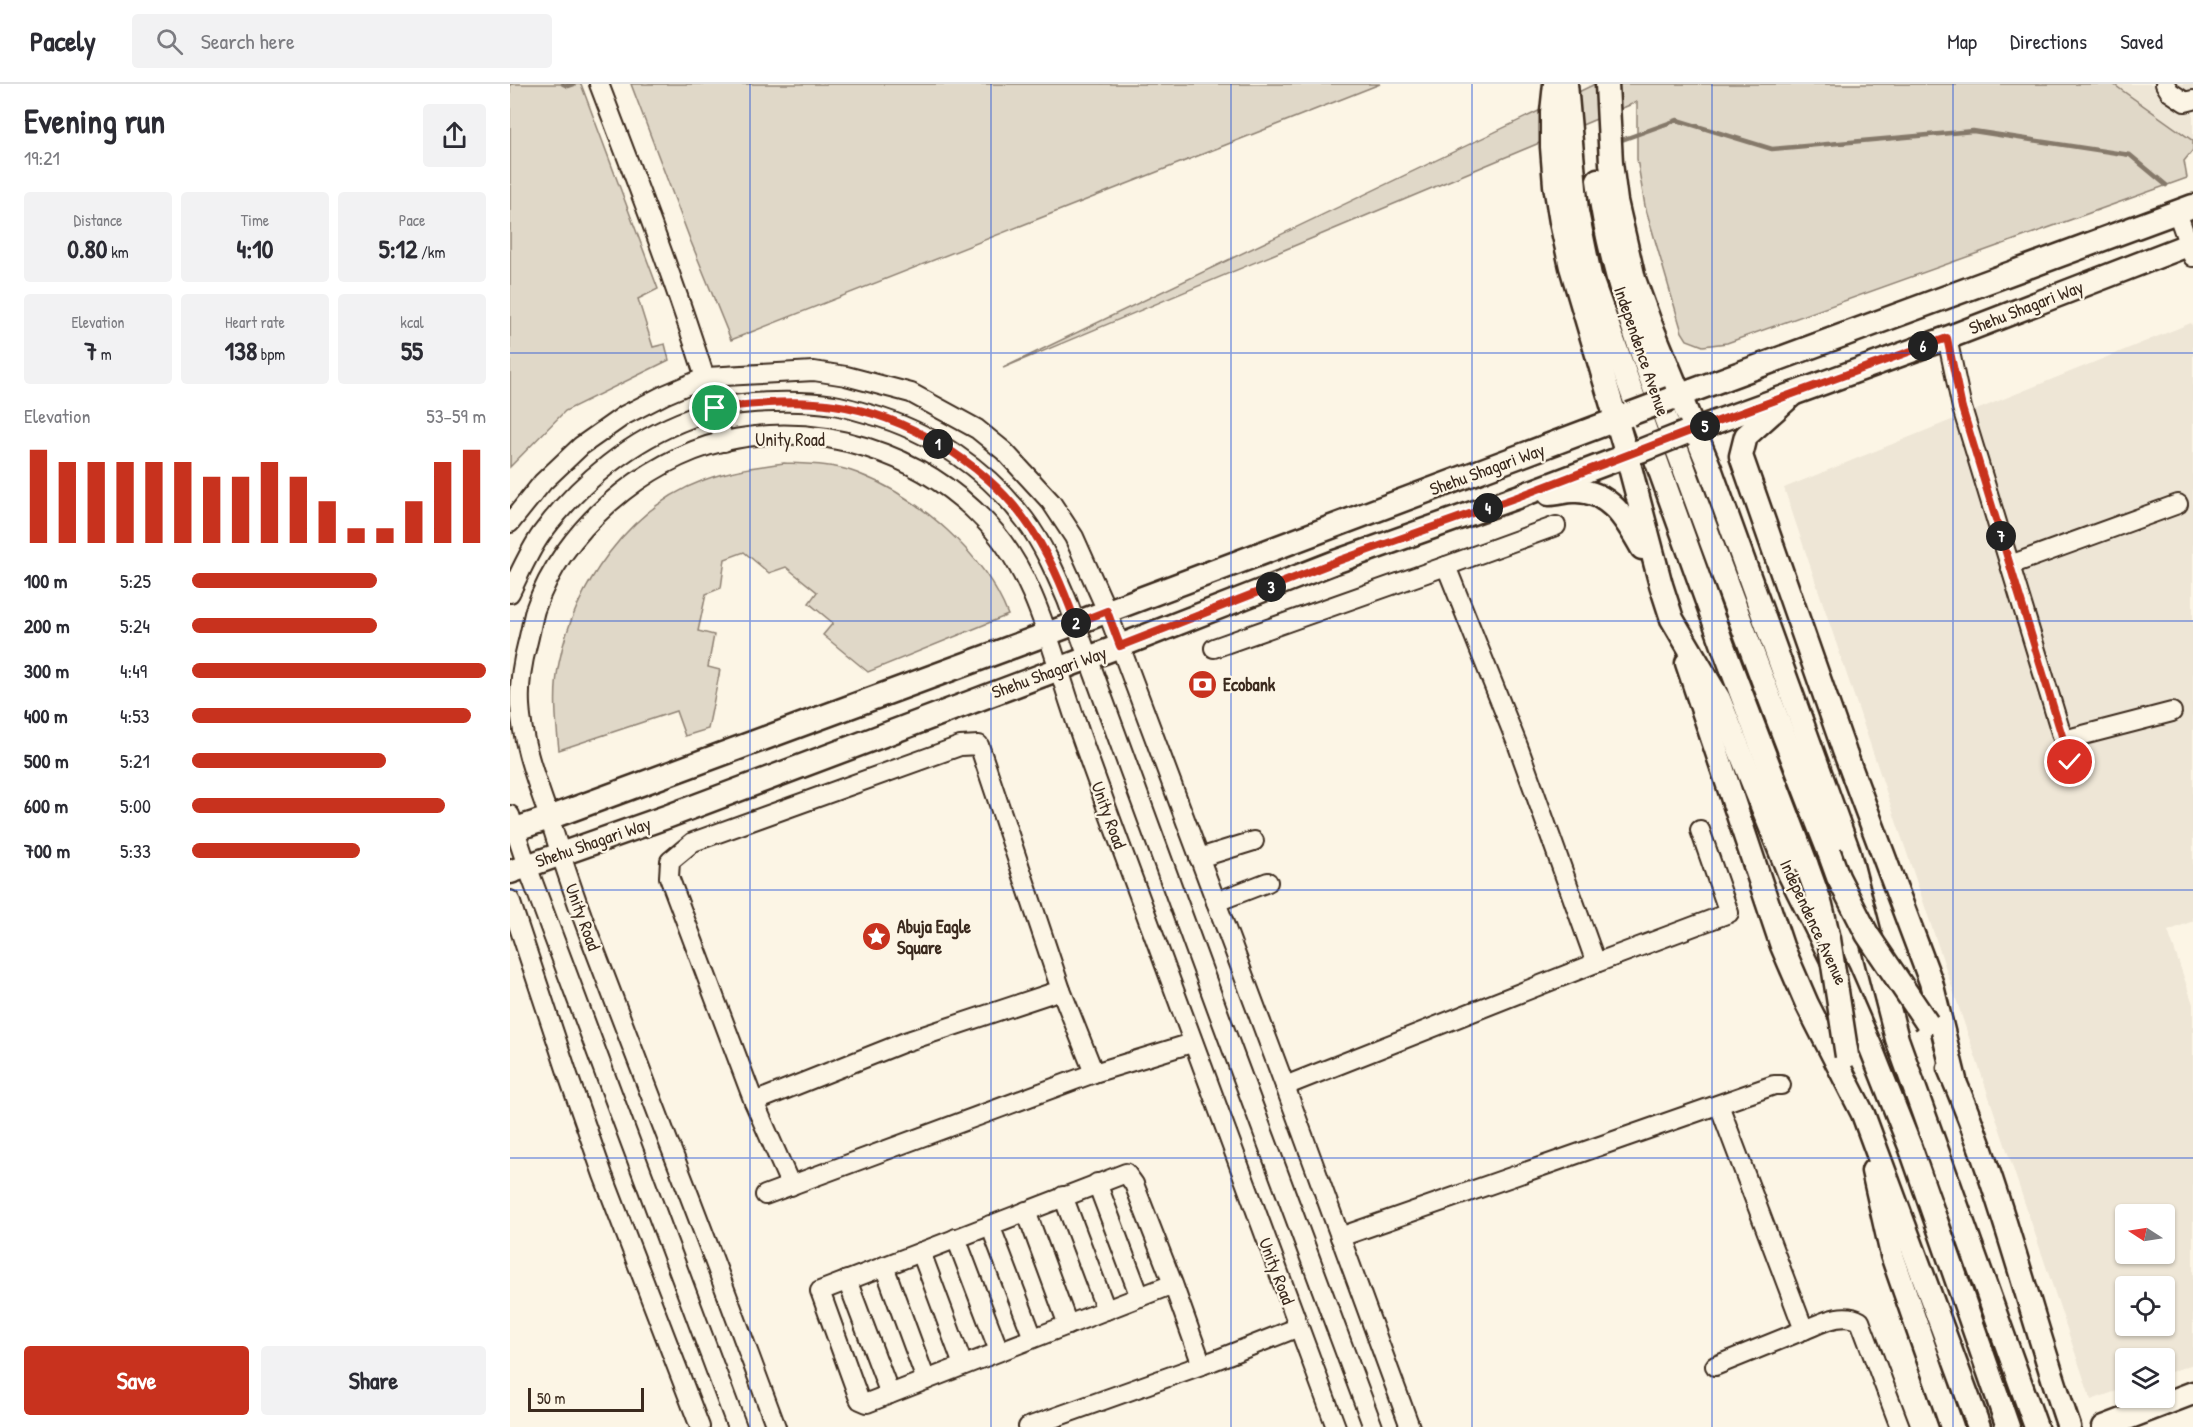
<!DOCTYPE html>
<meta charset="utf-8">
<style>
body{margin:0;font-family:"Patrick Hand",sans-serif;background:#f2f2f3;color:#2b2b33;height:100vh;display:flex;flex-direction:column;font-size:22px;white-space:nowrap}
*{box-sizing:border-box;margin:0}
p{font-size:20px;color:#7c7c81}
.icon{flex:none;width:33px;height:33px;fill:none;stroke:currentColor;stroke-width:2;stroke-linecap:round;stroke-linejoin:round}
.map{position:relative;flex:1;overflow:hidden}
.side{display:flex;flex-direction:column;background:#fff;width:510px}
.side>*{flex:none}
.needle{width:39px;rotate:282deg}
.fabs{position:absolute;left:1605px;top:1120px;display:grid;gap:12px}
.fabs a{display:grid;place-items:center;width:60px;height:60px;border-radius:6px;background:#fff;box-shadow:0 2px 4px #0004;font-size:30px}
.scale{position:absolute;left:18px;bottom:15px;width:116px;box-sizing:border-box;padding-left:6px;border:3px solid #3b2a1e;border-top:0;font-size:16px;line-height:21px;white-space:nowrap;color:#3b2a1e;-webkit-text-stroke:4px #fcf5e5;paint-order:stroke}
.pin{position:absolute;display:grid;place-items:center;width:51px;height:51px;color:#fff;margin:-26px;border:3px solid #fff;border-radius:50%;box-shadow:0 2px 6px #0007}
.km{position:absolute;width:30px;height:30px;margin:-15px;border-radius:50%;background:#222;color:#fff;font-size:16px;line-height:30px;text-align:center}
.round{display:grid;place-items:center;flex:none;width:63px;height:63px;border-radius:6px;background:#f2f2f3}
.head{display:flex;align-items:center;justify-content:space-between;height:102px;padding:0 24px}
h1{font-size:33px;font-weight:700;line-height:45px}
.stats{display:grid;grid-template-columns:repeat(3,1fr);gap:9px;height:102px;padding:6px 24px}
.stats div{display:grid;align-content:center;border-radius:6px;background:#f2f2f3;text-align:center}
.stats b{font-size:26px;font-weight:700}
.stats small{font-size:16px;font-weight:400}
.stats p{font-size:16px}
.chart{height:168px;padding:12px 24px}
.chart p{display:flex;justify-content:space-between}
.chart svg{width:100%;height:108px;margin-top:6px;stroke:#c8321e;stroke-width:6}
.primary-button{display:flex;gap:12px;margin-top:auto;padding:12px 24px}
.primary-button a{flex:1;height:69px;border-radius:6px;background:#c8321e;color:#fff;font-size:24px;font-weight:700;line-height:69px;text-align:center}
.primary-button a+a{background:#f2f2f3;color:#2b2b33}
ul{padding:0 24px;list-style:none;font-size:20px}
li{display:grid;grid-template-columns:96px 72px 1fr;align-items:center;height:45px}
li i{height:15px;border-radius:8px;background:#c8321e}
header{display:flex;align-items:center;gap:36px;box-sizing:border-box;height:84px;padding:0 30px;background:#fff;border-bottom:2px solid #e1e1e2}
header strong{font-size:28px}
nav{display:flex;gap:33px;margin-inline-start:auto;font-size:21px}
.search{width:420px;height:54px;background:#f2f2f3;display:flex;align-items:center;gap:15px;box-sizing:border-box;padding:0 21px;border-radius:6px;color:#7c7c81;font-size:22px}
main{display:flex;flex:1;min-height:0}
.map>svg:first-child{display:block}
</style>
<header>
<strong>Pacely</strong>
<div class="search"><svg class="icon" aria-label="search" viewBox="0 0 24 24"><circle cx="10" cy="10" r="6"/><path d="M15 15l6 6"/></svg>Search here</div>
<nav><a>Map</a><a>Directions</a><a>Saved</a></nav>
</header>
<main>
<section class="side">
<div class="head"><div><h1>Evening run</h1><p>19:21</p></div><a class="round"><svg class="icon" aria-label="share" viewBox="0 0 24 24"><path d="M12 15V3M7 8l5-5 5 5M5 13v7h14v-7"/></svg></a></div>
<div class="stats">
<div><p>Distance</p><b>0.80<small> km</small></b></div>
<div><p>Time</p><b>4:10</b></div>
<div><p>Pace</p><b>5:12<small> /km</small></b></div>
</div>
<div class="stats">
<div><p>Elevation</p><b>7<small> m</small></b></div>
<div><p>Heart rate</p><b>138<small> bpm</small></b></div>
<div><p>kcal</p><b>55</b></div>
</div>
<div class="chart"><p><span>Elevation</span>53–59 m</p>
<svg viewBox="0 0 160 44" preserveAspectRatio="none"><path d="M5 44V6M15 44V11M25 44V11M35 44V11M45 44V11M55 44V11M65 44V17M75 44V17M85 44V11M95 44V17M105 44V27M115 44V38M125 44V38M135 44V27M145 44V11M155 44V6"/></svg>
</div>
<ul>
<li><b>100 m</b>5:25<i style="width:63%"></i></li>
<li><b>200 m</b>5:24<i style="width:63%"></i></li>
<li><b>300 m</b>4:49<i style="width:100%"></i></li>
<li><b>400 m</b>4:53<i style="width:95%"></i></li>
<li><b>500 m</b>5:21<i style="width:66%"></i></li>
<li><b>600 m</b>5:00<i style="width:86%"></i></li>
<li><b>700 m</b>5:33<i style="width:57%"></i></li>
</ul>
<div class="primary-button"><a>Save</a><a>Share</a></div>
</section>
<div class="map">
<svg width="1683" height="1343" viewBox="0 0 1683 1343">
<rect width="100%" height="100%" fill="#fcf5e5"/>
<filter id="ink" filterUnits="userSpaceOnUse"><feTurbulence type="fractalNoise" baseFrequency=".0167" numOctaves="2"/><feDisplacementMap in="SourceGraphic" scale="12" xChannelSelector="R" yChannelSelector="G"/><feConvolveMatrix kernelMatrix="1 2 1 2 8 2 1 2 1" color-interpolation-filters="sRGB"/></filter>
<g filter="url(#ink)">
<g fill="#eee6d6" fill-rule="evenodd">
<polygon points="1603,0 1683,0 1683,57"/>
<path d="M1681 239 1683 244V837L1658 847 1683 920V1280L1655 1290 1654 1275H1616L1615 1304 1581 1316 1274 404ZM1616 1131H1654V1170H1616ZM1616 1203H1654V1242H1616Z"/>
</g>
<g fill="#e0d8c8" stroke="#8e8173" stroke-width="1.5">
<polygon points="0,0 71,0 148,205 128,215 143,263 155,260 159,276 55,327 0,383"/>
<polygon points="121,0 870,0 221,256 181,158"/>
<polygon points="1085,0 1603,0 1683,57 1683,66 1674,77 1677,94 1217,259 1193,262 1177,256 1172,248 1135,122 1127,75 1127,18 493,284"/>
<path d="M274 379C298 380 325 380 347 389 409 413 474 469 498 531L358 588 313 551 323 539 299 519 307 508 276 483 259 489 234 468 215 475 211 504 196 510 188 547 204 551 198 583 210 586 198 645 175 652 166 627 49 666C46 638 43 607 49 579 64 503 118 424 194 396 220 386 246 383 274 379Z"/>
</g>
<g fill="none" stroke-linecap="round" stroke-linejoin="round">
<g stroke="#85796b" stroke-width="4.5">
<polyline points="53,0 58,2 64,0"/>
<polyline points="1109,57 1167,36 1262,65 1463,47 1620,71 1656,101"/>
</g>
<defs>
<g id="minor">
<path d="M89 0C134 118 180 236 214 358"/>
<polyline points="1655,0 1660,8 1675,18 1683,16"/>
<polyline points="1667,128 1683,173"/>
<polyline points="1437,254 1452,324 1560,678"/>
<polyline points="0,439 33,398 71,362 115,331 154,311 196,293 304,287 336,292 401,309 467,345 494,367 541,418 564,453 597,527 775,1002 900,1343"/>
<polyline points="1046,442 936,482 1008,662 1086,879 1219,829 1190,746"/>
<polyline points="1500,481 1668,420"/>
<path d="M0 509C10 489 19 467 32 449 70 398 121 356 181 334 189 330 198 326 206 324 241 317 289 316 324 321 336 323 348 327 359 330 420 347 477 385 515 436 533 460 545 488 557 516L709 930 863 1343"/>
<polyline points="704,564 936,482"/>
<polyline points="1554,656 1662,628"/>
<polyline points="0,731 17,782 227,1343"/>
<polyline points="689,774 744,757"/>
<polyline points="0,816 58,991 93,1091 190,1343"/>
<polyline points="706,818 758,798"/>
<polyline points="775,1002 1086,879"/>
<polyline points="244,1018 159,793 160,777 183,758 450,662 469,661 551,906 584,989"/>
<polyline points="587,1099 630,1213"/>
<polyline points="281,1102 244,1018 395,958 551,906"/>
<polyline points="255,1111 584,989 682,959"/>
<polyline points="553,1112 596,1226"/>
<polyline points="516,1127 558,1241"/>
<polyline points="480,1141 523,1254"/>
<polyline points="830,1153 1264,1001 1271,1001"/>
<polyline points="446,1154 489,1267"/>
<polyline points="411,1168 453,1281"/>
<polyline points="374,1182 416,1296"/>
<polyline points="337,1196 380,1310"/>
<polyline points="663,1200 624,1100 616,1089 310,1207 348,1312 350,1316 357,1319 663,1200 692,1281"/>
<path d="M1294 1246C1312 1239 1332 1227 1350 1237L1390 1343"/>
<polyline points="1205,1282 1294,1246 1209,1021"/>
<path d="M266 1343C231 1249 197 1155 160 1062 134 995 108 928 83 861 67 820 53 778 40 736 27 698 12 661 10 621 9 601 12 580 17 561 20 550 22 537 25 526 52 447 133 376 215 357 310 336 411 368 477 439 524 489 540 560 561 623 572 657 585 691 597 725 672 931 749 1137 826 1343"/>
<polyline points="518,1343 703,1277 789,1243"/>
</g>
<g id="major">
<polyline points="1045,0 1042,28 1042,63 1045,101 1051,138 1061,183 1117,372 1151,501 1162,535 1209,615 1279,789 1328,888 1361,964 1401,1065 1498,1343"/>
<polyline points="1056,0 1067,128 1080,192 1213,562 1297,782"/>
<polyline points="1097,0 1101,79 1106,117 1124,195 1140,239 1201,387 1338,766 1387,955 1526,1343"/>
<path d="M1088 96C1101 200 1142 297 1178 395 1224 520 1270 644 1319 768"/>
<polyline points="1283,310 1236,352 1231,372 1335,669 1421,898 1445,996"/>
<polyline points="1160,315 1683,122"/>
<polyline points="1175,349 1437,254 1683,159"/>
<path d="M1039 410C1047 410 1055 407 1063 407 1099 405 1117 437 1132 464"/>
<polyline points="1177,579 1272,862 1297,920 1353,1030 1469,1343"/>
<polyline points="0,747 39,734 537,550 1119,331"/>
<polyline points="0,788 159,732 610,562 825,478 1010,412 1129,367"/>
<path d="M1439 984C1489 1099 1518 1224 1559 1343"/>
<polyline points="1363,1087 1382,1171 1442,1343"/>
<polyline points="1594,1343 1683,1309"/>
</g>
</defs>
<use href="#minor" stroke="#3b2a1e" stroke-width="22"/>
<use href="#major" stroke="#3b2a1e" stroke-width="27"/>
<use href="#minor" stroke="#fcf5e5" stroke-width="18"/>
<use href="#major" stroke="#fcf5e5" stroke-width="22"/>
<defs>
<g id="major-bridge">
<polyline points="1120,330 1160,315"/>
<polyline points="1130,367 1175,349"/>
<polyline points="1319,768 1328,793 1357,850 1417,939"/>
<polyline points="1297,782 1311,821 1319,855 1337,972"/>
</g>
</defs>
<use href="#major-bridge" stroke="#3b2a1e" stroke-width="27" stroke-linecap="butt"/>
<use href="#major-bridge" stroke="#fcf5e5" stroke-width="22"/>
</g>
</g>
<g fill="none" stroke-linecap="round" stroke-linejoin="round" filter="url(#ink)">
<defs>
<path id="route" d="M205 324C244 320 284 315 324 321 395 331 473 378 515 436 538 467 553 504 566 539L597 527 610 562 825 478 1010 412 1175 349 1437 254 1452 324 1560 678"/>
</defs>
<use href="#route" stroke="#fff" stroke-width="12"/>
<use href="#route" stroke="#c8321e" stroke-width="8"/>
</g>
<path fill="none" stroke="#1d4ed8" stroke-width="1.5" stroke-opacity="0.55" d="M240 0V1343M481 0V1343M721 0V1343M962 0V1343M1202 0V1343M1443 0V1343M0 269H1683M0 537H1683M0 806H1683M0 1074H1683"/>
<defs>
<symbol id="bank-disc" viewBox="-11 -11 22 22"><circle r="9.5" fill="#c8321e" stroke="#fcf5e5"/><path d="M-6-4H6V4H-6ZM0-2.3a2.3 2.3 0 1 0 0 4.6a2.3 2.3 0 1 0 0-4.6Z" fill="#fff"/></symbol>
<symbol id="sight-disc" viewBox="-11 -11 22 22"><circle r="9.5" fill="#c8321e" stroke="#fcf5e5"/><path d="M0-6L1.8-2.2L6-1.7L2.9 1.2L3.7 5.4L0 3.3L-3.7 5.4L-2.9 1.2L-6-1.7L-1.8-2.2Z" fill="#fff"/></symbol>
</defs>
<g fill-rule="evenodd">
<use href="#bank-disc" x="676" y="584" width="33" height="33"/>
<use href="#sight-disc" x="350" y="836" width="33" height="33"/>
</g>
<g text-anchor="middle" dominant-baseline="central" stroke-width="4.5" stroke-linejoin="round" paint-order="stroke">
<g font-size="18" fill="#3b2a1e" stroke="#fcf5e5">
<text transform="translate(1516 223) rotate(-21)">Shehu Shagari Way</text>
<text transform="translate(1132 267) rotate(71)">Independence Avenue</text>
<text x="280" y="355">Unity Road</text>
<text transform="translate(977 385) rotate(-20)">Shehu Shagari Way</text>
<text transform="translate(539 588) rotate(-20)">Shehu Shagari Way</text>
<text transform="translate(599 731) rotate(70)">Unity Road</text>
<text transform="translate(83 758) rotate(-19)">Shehu Shagari Way</text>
<text transform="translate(73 833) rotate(70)">Unity Road</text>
<text transform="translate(1304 838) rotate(65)">Independence Avenue</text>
<text transform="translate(767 1187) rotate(69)">Unity Road</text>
</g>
<g font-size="18" font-weight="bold" fill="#3b2a1e" stroke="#fcf5e5" text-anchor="start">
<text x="713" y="600">Ecobank</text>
<text x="387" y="842">Abuja Eagle<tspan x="387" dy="21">Square</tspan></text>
</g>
</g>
</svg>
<div class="fabs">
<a><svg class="needle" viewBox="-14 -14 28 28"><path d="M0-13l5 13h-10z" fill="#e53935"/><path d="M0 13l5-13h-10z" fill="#7c7c81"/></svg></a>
<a><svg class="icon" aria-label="locate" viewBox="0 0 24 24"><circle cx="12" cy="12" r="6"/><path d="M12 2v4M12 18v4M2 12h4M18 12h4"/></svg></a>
<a><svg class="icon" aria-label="layers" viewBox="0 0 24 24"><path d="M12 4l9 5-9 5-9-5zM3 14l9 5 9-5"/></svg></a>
</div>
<div class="scale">50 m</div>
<div class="pin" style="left:205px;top:324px;background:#1e9e55"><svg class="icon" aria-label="arrive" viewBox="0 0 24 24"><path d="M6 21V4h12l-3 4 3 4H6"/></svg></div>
<div class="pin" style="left:1560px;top:678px;background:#d93025"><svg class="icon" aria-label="check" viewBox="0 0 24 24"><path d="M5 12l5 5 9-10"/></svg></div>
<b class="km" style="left:428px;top:360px">1</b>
<b class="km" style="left:566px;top:539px">2</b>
<b class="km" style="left:761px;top:503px">3</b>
<b class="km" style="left:978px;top:424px">4</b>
<b class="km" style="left:1195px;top:342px">5</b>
<b class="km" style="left:1413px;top:262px">6</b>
<b class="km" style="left:1491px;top:452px">7</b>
</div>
</main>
